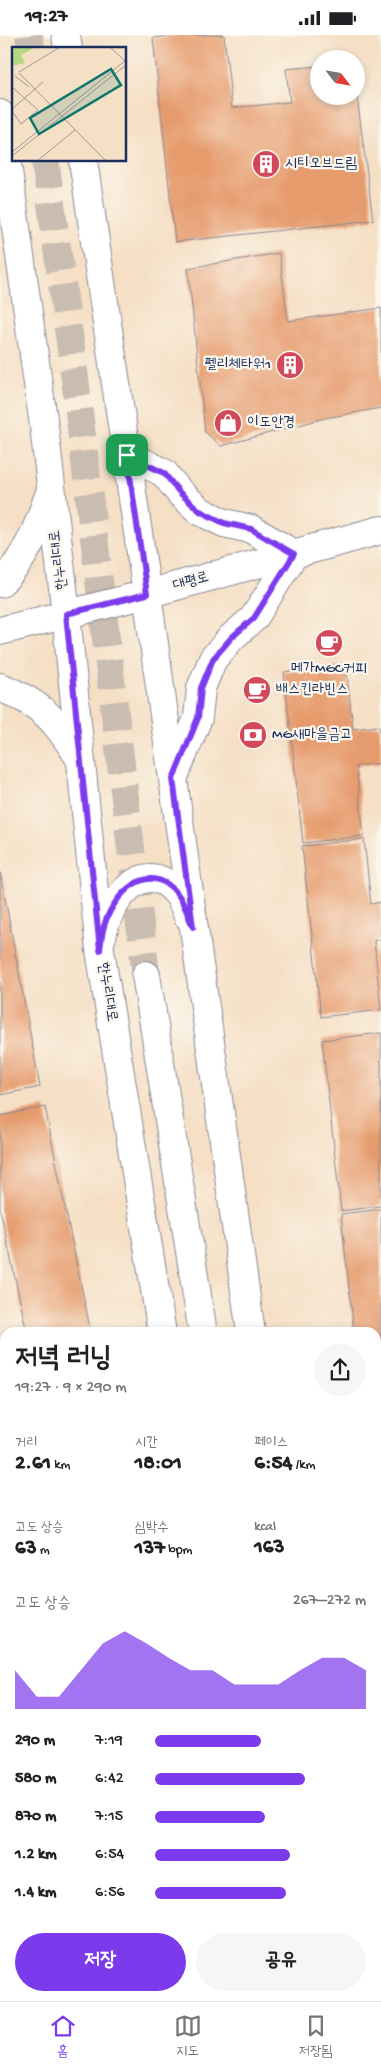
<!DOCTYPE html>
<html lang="ko">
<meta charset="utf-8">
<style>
body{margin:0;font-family:"Gochi Hand","Poor Story",sans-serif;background:#f6f6f6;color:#202124;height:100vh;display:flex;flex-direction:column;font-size:19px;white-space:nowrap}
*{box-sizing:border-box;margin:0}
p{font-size:16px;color:#757577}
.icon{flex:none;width:28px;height:28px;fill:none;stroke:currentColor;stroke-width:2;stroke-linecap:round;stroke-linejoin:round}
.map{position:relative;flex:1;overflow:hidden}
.details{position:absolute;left:0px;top:1292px;width:381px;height:674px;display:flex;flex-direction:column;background:#fff;border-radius:15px 15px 0 0;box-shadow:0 2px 8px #0003}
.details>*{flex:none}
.needle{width:32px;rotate:121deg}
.tools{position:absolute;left:310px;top:15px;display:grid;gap:10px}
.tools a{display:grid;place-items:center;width:55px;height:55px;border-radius:50%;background:#fff;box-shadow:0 2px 8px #0003;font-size:25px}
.pin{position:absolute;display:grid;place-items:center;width:42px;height:42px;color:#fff;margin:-21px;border-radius:10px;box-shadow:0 2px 8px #0006}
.round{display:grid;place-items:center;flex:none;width:52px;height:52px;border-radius:26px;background:#f6f6f6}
.head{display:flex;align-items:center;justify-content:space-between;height:85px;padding:0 15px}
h1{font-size:28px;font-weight:800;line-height:38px}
.figures{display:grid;grid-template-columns:repeat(3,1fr);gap:8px;height:85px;padding:5px 15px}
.figures div{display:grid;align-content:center}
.figures b{font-size:21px;font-weight:800}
.figures small{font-size:14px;font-weight:400}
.figures p{font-size:14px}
.chart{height:140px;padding:10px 15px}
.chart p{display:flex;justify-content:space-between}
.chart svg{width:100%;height:90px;margin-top:5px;fill:#7c3aed;opacity:.7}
.action{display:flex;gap:10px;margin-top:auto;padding:10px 15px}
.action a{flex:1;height:58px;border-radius:30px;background:#7c3aed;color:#fff;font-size:20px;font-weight:800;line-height:58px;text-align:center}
.action a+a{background:#f6f6f6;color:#202124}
ul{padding:0 15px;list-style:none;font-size:16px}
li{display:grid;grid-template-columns:80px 60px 1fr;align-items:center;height:38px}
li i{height:12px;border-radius:6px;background:#7c3aed}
.status{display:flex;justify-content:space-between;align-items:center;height:35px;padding:0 25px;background:#fff;direction:ltr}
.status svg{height:14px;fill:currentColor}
.menu{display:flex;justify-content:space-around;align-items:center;height:70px;border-top:1px solid #e0e0e0;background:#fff;font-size:14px;color:#757577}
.menu a{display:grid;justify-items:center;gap:2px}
.menu .selected{color:#7c3aed}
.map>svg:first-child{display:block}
</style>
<div class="status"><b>19:27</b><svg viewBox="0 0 49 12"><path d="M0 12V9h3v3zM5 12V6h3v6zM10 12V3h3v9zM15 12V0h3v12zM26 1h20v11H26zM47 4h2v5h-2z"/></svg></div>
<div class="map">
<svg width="381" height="1966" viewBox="0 0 381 1966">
<rect width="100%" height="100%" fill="#fbf7ec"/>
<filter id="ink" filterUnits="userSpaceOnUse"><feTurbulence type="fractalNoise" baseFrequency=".02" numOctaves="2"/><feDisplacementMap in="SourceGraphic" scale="10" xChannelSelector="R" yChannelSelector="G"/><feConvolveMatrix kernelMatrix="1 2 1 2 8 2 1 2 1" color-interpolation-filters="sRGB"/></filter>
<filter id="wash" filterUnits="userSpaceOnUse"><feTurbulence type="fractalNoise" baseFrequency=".0096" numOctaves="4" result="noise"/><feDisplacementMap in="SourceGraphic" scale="20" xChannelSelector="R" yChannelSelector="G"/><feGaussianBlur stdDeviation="1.12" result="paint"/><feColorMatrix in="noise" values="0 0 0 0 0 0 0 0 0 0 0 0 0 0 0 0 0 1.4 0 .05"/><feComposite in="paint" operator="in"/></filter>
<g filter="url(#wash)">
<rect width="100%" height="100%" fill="#f5dfc5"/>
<g id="blocks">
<g fill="#e69b6d">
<polygon points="181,0 224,0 232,73 290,67 286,34 319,31 319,61 357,61 373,185 175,207 153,3"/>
<polygon points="279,218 288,286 381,273 381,373 325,383 221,411 205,397 188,233"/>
<polygon points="346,630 353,694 379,691 381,708 381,728 356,731 364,801 303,808 284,637"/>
<polygon points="364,804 371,869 381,867 381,905 374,905 381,975 321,982 302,811"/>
<polygon points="0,836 40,1052 0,1060"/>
<polygon points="381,998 381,1171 341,1176 322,1005"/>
<polygon points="45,1072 69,1192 91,1298 27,1298 0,1174 0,1081"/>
<polygon points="381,1174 381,1348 376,1348 376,1298 354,1298 341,1179"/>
<polygon points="376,1468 381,1468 380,1566 376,1535"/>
<polygon points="117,1961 182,1961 183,1966 118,1966"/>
</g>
</g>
</g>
<g filter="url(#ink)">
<use href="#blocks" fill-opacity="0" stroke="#888792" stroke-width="1"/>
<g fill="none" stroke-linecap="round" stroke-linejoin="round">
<g stroke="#c9bcb0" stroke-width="28" stroke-dasharray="28 14" stroke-linecap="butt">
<polyline points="29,0 31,14"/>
<polyline points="45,125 76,351 146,940"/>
</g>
<defs>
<g id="minor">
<polyline points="66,0 68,14"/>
<polyline points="0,79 44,391 66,579 100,915 162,1298"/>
<polyline points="83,125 147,559 251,1298"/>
<polyline points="127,419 164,438 180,458 200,476 224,488 251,494 294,519"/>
<path d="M0 548C26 525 38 492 49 460"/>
<polyline points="0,596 147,559 381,495"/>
<path d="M0 652C42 669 55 684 79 722"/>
<polyline points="173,744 198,683 201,653 213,624 232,602 254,583 294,519"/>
<path d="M102 902C107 869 143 818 176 857 182 863 185 874 188 881"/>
<polyline points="146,940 203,1298"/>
<polyline points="260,1961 261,1966"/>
<polyline points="309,1961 310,1966"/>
<polyline points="339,1961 340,1966"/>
</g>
</defs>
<use href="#minor" stroke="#888792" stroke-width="30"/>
<use href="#minor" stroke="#fff" stroke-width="28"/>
</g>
</g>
<g fill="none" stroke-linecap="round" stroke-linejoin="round" filter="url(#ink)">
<defs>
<path id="route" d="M127 420 164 438 180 458 200 476 224 488 251 494 294 519 254 583 232 602 213 624 201 653 198 683 173 744 193 892C188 881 184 866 176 857 148 825 115 858 105 888 102 896 101 906 100 915L66 579 147 559Z"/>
</defs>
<use href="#route" stroke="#fff" stroke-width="10"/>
<use href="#route" stroke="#7c3aed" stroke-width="6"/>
</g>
<defs>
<symbol id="building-disc" viewBox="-11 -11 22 22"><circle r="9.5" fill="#d1495b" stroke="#fbf7ec"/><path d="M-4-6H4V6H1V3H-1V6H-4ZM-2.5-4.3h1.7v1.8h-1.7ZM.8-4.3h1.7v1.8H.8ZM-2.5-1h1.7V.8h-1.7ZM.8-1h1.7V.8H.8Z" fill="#fff"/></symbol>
<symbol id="shop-disc" viewBox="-11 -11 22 22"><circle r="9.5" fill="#d1495b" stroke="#fbf7ec"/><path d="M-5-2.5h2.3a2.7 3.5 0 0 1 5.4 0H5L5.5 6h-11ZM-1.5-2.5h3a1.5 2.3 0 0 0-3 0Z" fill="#fff"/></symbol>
<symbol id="cafe-disc" viewBox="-11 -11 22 22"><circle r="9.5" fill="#d1495b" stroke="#fbf7ec"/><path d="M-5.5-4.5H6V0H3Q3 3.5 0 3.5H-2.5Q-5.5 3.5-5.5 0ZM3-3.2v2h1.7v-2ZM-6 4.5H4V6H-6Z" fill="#fff"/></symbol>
<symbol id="bank-disc" viewBox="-11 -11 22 22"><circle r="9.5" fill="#d1495b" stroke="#fbf7ec"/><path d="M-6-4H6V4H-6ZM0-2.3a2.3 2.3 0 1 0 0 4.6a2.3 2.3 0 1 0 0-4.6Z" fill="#fff"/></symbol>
</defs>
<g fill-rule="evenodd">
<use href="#building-disc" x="250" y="113" width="32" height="32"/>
<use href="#building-disc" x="274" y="314" width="32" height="32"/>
<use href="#shop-disc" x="212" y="372" width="32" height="32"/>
<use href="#cafe-disc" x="313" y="592" width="32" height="32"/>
<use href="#cafe-disc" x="241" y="639" width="32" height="32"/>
<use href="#bank-disc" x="237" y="684" width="32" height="32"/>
</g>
<g text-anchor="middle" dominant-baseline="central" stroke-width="4.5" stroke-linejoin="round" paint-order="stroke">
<g font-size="15" fill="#1b2f5e" stroke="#fbf7ec" text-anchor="start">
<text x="285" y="129">시티오브드림</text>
<text x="271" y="330" text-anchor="end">펠리체타워1</text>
<text x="247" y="388">이도안경</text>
<text x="329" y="634" text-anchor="middle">메가MGC커피</text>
<text x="276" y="655">배스킨라빈스</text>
<text x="272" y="700">MG새마을금고</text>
</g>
<g font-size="15" fill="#1b2f5e" stroke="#fbf7ec">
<text transform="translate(59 525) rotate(-97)">한누리대로</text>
<text transform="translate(191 547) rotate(-15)">대평로</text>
<text transform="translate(107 957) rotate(81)">한누리대로</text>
</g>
</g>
<g transform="translate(12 12)">
<rect width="114" height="114" fill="#f5dfc5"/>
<path d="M6 0H24L9 8 13 16 0 19V3Z" fill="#b5d881"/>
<path fill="none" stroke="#9e999c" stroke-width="1" d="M98 0 114 15M7 25 48 0M7 26 94 114M3 29 17 40M0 40 26 63 9 77 0 64M0 62 31 35M0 105 114 13M0 109 114 18M25 114 63 83"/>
<path fill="#0f766e" fill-opacity="0.15" stroke="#0f766e" stroke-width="2.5" d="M99 22 109 38 27 87 18 71Z"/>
<rect width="114" height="114" fill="none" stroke="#1b2f5e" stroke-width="2.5"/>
</g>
</svg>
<div class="tools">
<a><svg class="needle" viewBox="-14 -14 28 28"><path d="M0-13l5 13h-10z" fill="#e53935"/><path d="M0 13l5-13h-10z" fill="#757577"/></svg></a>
</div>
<div class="pin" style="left:127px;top:420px;background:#1e9e55"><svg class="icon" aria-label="arrive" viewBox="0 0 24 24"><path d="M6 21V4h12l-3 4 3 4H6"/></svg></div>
<section class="details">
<div class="head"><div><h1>저녁 러닝</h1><p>19:27 · 9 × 290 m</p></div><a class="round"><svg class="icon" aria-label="share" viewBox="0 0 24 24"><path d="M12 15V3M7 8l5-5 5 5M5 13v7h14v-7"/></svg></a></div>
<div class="figures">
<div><p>거리</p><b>2.61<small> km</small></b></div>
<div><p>시간</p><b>18:01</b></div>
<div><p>페이스</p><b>6:54<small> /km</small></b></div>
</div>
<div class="figures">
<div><p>고도 상승</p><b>63<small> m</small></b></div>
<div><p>심박수</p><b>137<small> bpm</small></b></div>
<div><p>kcal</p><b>163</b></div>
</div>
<div class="chart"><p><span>고도 상승</span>267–272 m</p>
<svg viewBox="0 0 160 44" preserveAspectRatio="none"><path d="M0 44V25L10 38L20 38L30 25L40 12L50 6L60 12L70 19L80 25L90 25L100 32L110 32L120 32L130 25L140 19L150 19L160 25V44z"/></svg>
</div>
<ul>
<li><b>290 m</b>7:19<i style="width:50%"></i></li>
<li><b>580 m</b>6:42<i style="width:71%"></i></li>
<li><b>870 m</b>7:15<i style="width:52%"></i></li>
<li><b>1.2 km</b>6:54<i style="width:64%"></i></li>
<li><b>1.4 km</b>6:56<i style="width:62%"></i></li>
</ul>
<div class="action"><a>저장</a><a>공유</a></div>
</section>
</div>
<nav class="menu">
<a class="selected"><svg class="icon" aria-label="home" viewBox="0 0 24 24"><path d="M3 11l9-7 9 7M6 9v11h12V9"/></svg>홈</a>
<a><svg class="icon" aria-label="map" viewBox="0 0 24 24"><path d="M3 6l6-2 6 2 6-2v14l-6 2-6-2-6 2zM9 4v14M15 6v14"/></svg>지도</a>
<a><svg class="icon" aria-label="saved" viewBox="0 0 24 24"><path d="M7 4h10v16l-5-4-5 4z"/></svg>저장됨</a>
</nav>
